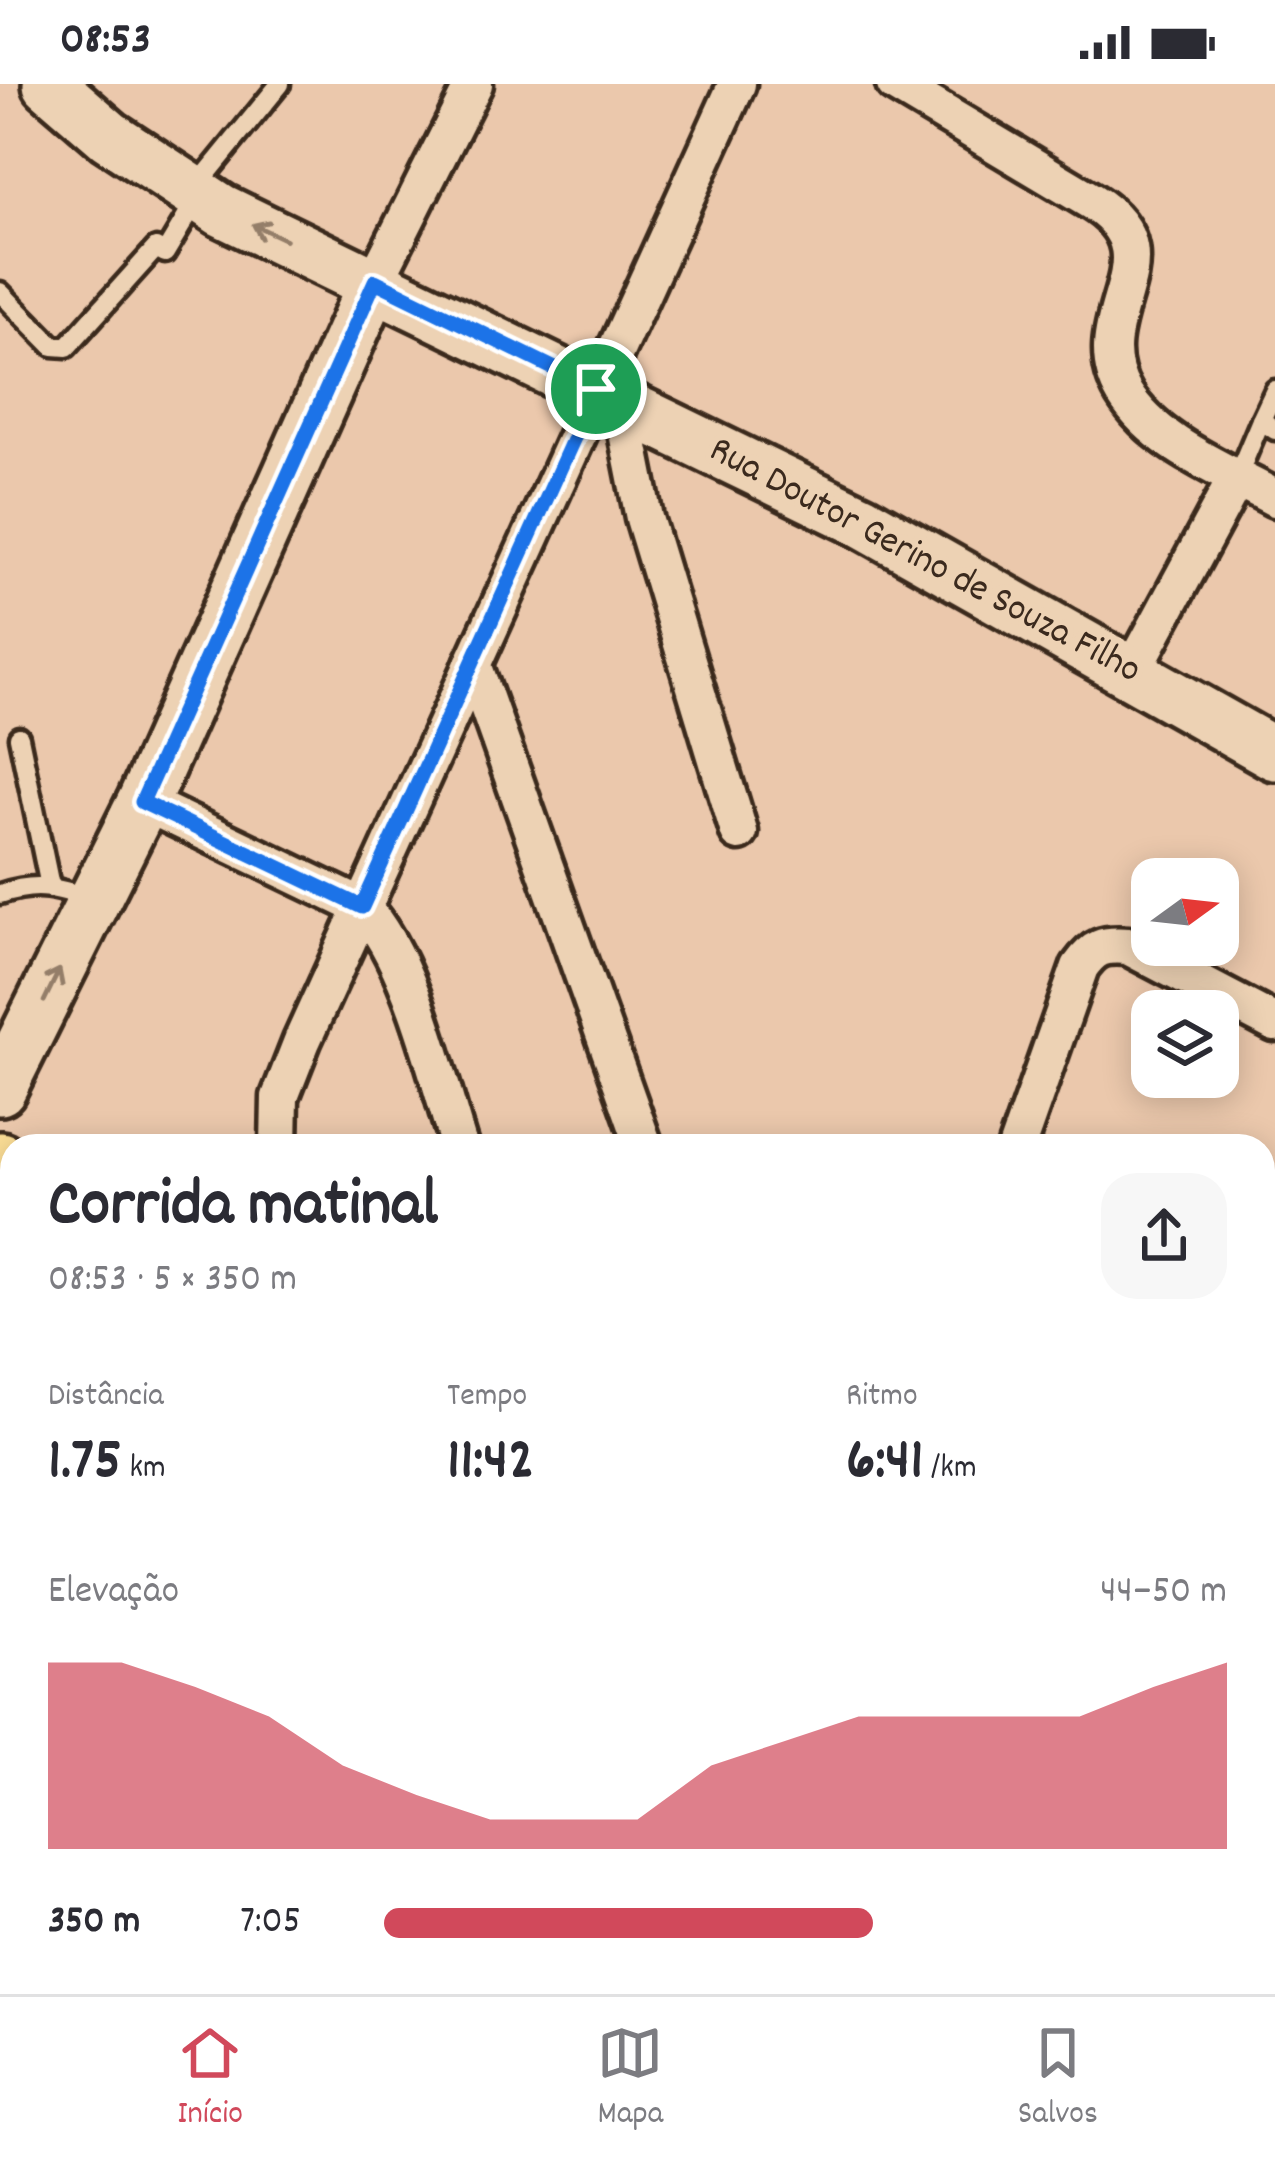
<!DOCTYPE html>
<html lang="pt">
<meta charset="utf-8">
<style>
body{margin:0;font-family:Dekko,sans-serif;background:#f7f7f7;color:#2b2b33;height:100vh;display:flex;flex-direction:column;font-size:45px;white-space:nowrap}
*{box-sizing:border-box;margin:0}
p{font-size:39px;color:#7c7c81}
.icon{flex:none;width:66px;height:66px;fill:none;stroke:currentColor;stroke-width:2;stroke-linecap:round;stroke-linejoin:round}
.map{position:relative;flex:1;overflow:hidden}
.sheet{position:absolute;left:0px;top:1050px;width:1275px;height:861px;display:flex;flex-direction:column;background:#fff;border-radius:36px 36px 0 0;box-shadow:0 6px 30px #0003}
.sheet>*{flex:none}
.needle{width:78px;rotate:75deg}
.controls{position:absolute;left:1131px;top:774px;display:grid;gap:24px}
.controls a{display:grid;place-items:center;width:108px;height:108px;border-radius:24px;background:#fff;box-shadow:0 6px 30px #0003;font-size:60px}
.pin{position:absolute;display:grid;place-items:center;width:102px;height:102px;color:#fff;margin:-51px;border:6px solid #fff;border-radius:50%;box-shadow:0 3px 12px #0007}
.round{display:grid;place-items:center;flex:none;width:126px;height:126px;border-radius:36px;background:#f7f7f7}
.overview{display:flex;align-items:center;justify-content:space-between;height:204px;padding:0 48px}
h1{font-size:66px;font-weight:700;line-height:90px}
.metrics{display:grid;grid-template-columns:repeat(3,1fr);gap:18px;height:204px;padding:12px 48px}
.metrics div{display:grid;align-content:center}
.metrics b{font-size:60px;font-weight:700}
.metrics small{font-size:33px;font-weight:400}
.metrics p{font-size:33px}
.chart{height:336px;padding:24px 48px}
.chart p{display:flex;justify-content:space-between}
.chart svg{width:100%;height:216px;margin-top:12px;fill:#d1495b;opacity:.7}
ul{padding:0 48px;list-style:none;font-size:39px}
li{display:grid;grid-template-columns:192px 144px 1fr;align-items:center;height:90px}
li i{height:30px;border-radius:15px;background:#d1495b}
.status{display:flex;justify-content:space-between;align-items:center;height:84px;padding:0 60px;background:#fff;direction:ltr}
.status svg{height:33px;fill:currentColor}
.tab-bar{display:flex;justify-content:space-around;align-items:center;height:168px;border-top:3px solid #e1e1e2;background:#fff;font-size:33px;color:#7c7c81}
.tab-bar a{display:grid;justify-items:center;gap:6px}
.tab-bar .current{color:#d1495b}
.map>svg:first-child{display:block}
</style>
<div class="status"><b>08:53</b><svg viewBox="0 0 49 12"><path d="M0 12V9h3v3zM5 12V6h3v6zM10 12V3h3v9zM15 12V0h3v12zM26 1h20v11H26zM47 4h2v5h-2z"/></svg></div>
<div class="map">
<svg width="1275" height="1910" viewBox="0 0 1275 1910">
<defs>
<pattern id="forest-firs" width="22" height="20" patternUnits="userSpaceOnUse" patternTransform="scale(3)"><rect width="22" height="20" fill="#b2edb2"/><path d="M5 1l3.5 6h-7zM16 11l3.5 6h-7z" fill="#9acb99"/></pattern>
</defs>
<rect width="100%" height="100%" fill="#ebc8ac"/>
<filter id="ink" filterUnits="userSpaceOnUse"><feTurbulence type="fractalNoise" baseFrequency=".00833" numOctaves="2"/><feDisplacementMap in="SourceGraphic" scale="24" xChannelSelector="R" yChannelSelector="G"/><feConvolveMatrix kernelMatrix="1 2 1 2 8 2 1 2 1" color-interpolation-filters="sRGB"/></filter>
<g filter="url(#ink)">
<polygon fill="url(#forest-firs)" stroke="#768c68" stroke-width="3" points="0,1585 12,1589 12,1852 0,1884"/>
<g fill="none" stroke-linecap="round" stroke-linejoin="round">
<defs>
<g id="service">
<polyline points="196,103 280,0"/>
<polyline points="0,208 53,262 67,263 156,164 165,169 196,117"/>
<polyline points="1261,336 1275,306"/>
<polyline points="1237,393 1261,336 1275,346"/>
<polyline points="19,653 50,802"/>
<path d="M0 810C39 797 55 804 94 815"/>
<polyline points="0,1479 12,1506"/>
<polyline points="648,1899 653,1910"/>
<polyline points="743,1910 749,1899"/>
</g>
<g id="minor">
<path d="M895 0 1091 117C1182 173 1079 233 1124 309 1155 360 1224 386 1275 414"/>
<polyline points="375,197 474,0"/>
<polyline points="621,318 644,434 739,748"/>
<polyline points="473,580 644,1062"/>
<polyline points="1131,590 1237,393"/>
<path d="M143 718 362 823C411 875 437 993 459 1062"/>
<polyline points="279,1062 280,1013 302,957 737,0"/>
<path d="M1017 1062 1080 883C1094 863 1103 860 1128 862L1275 939"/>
<polyline points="1263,1372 1275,1378"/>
<polyline points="1263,1696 1275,1708"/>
<polyline points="980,1910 1009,1899"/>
<polyline points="1116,1910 1129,1899"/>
</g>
<polyline id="tertiary" points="33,1910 36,1899"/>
<g id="secondary">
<polyline points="49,0 109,52 221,126 862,437 1275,670"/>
<polyline points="0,1005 143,718 375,197"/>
<polyline points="0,1366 12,1380"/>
</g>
<g id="trunk">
<polyline points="0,1077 12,1113"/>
<polyline points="0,1239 12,1276"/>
<polyline points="222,1899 225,1910"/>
<polyline points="274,1899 278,1910"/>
</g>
</defs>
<use href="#service" stroke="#3b2a1e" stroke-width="27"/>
<use href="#minor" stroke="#3b2a1e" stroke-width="45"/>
<use href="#tertiary" stroke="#3b2a1e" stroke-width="54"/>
<use href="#secondary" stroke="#3b2a1e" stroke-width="60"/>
<use href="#trunk" stroke="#3b2a1e" stroke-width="66"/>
<use href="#service" stroke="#edd2b4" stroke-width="18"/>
<use href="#minor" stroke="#edd2b4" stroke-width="36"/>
<use href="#tertiary" stroke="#edd2b4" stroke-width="45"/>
<use href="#secondary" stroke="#edd2b4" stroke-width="51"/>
<use href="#trunk" stroke="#fcde96" stroke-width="57"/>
</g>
<defs><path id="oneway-shaft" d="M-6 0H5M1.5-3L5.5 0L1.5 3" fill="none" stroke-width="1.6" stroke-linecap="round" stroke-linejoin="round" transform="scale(3)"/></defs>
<g stroke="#947e69">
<use href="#oneway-shaft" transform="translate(269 148) rotate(-155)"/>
<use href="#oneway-shaft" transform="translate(52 901) rotate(-64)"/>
</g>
</g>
<g fill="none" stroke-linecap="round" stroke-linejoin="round" filter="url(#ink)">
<defs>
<polygon id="route" points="375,197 596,305 362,823 142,718"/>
</defs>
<use href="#route" stroke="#fff" stroke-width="24"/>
<use href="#route" stroke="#1a73e8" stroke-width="15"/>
</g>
<g text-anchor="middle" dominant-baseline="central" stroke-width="12" stroke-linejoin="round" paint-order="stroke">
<g font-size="39" fill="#3b2a1e" stroke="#edd2b4">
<text transform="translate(924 478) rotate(28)">Rua Doutor Gerino de Souza Filho</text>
</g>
</g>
</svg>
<div class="controls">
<a><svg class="needle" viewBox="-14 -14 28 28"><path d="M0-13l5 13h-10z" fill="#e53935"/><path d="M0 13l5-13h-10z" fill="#7c7c81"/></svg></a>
<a><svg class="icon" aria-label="layers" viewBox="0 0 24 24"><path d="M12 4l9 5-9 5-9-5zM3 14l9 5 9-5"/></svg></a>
</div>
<div class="pin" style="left:596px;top:305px;background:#1e9e55"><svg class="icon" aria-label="arrive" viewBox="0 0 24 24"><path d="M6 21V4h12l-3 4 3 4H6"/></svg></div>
<section class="sheet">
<div class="overview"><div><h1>Corrida matinal</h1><p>08:53 · 5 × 350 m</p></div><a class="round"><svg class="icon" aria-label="share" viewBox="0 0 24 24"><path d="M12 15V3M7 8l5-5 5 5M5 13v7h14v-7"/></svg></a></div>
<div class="metrics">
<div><p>Distância</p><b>1.75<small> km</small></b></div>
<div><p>Tempo</p><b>11:42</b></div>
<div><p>Ritmo</p><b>6:41<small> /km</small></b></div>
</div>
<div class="chart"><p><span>Elevação</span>44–50 m</p>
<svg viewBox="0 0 160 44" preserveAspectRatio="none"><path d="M0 44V6L10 6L20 11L30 17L40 27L50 33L60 38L70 38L80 38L90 27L100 22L110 17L120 17L130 17L140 17L150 11L160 6V44z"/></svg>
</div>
<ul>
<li><b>350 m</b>7:05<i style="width:58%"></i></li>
</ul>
</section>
</div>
<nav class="tab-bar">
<a class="current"><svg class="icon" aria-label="home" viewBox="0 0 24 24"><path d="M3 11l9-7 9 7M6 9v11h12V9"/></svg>Início</a>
<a><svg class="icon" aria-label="map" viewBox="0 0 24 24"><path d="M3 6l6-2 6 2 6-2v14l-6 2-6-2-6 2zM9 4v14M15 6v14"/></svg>Mapa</a>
<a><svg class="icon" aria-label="saved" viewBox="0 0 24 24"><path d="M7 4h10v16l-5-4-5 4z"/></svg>Salvos</a>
</nav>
